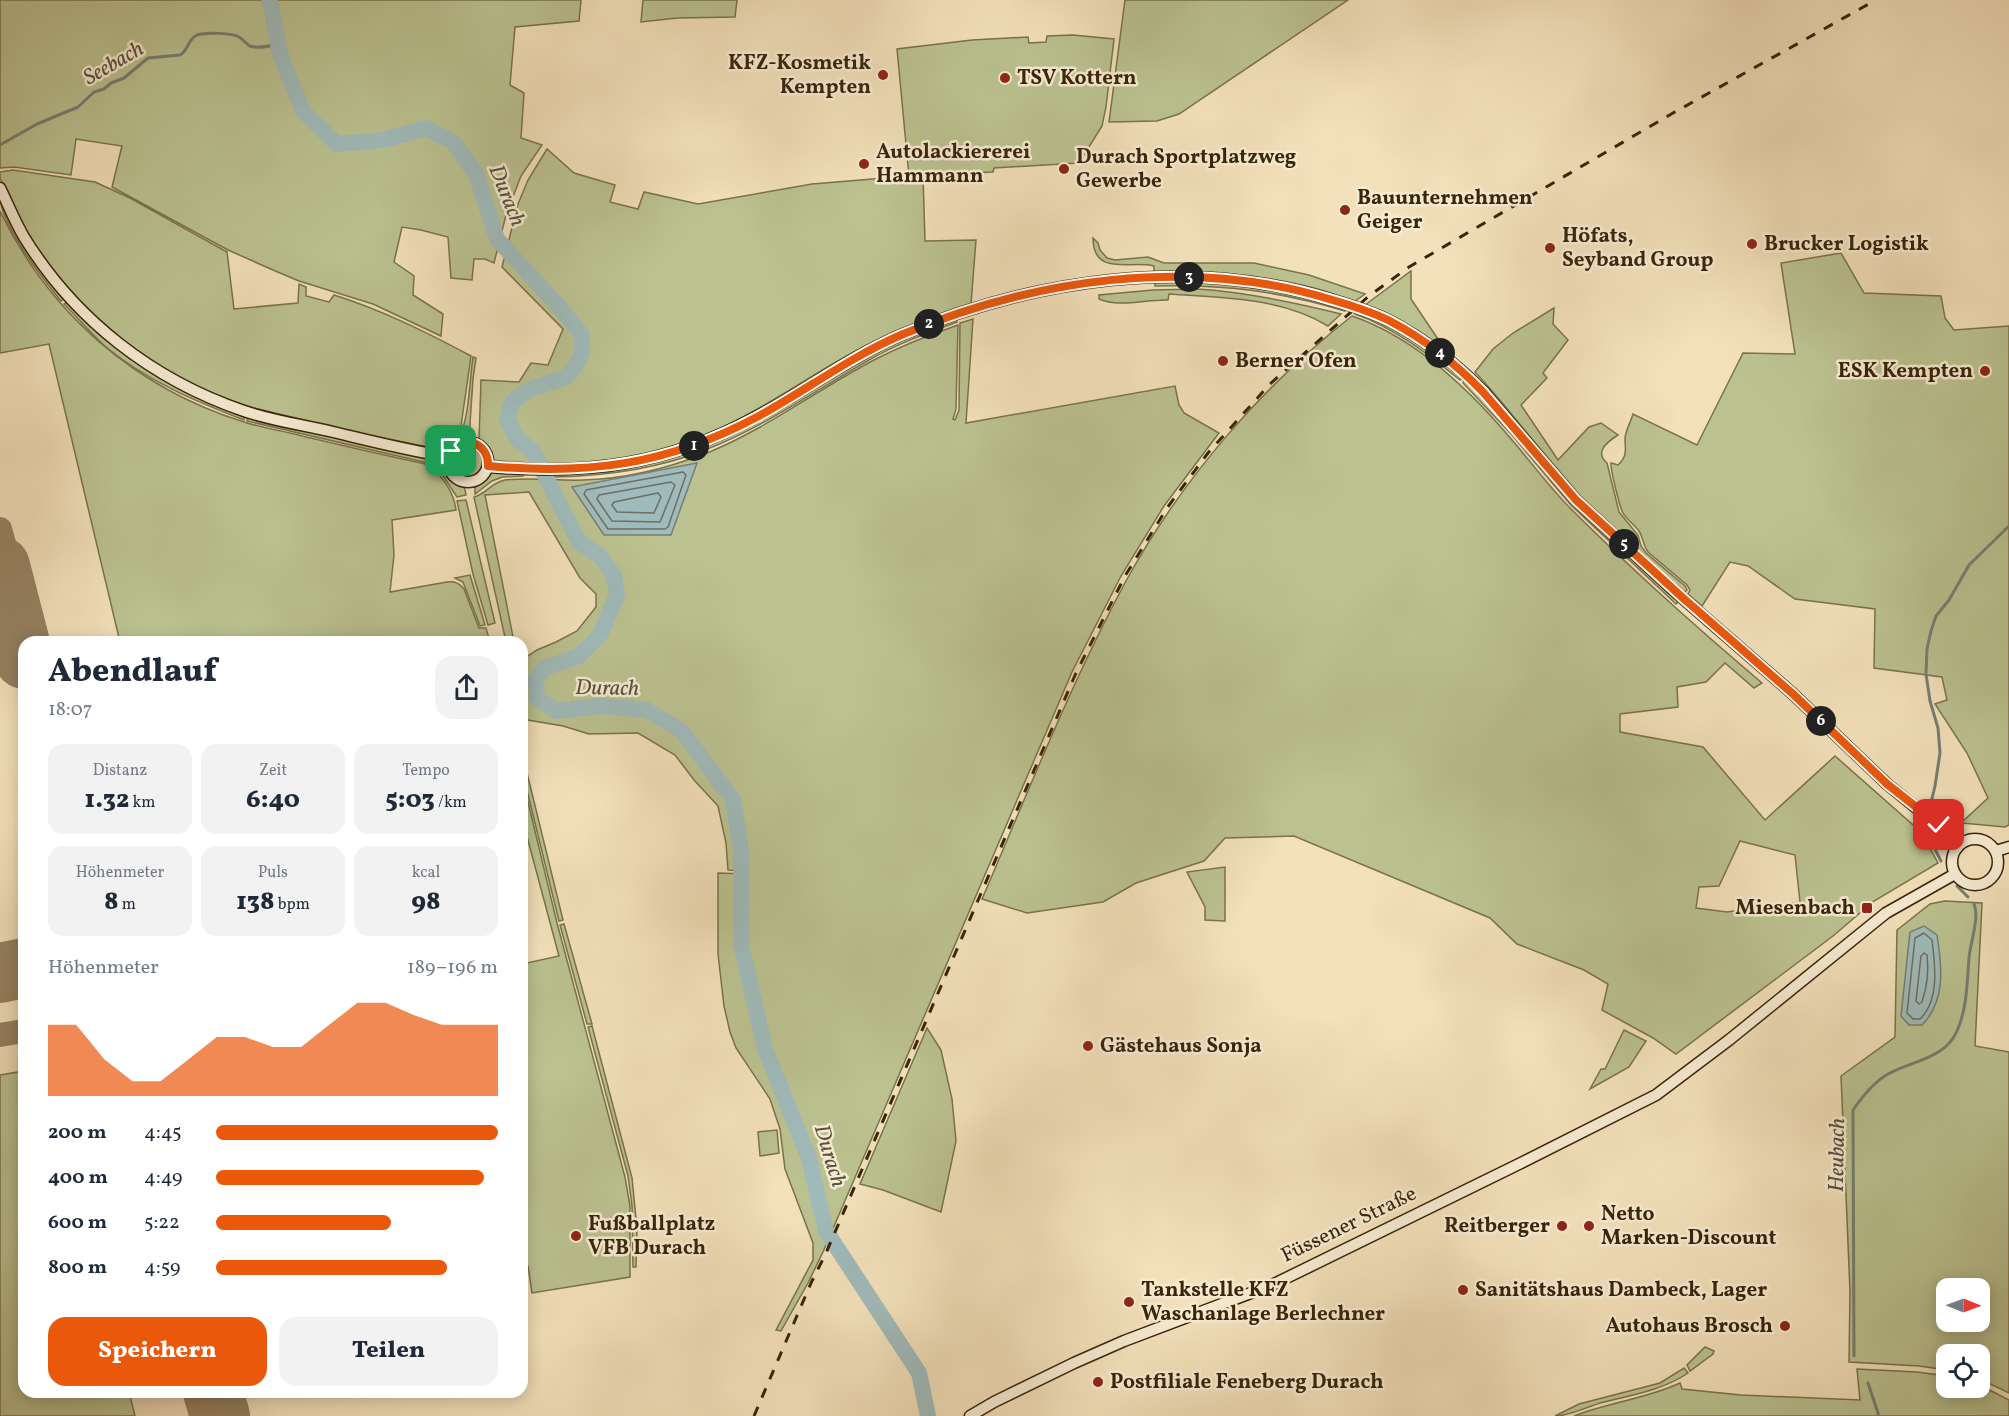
<!DOCTYPE html>
<html lang="de">
<meta charset="utf-8">
<style>
body{margin:0;font-family:Vollkorn,serif;background:#f2f2f3;color:#1f2937;height:100vh;display:flex;flex-direction:column;font-size:22px;white-space:nowrap}
*{box-sizing:border-box;margin:0}
p{font-size:20px;color:#747a83}
.icon{flex:none;width:33px;height:33px;fill:none;stroke:currentColor;stroke-width:2;stroke-linecap:round;stroke-linejoin:round}
.map{position:relative;flex:1;overflow:hidden}
.sheet{position:absolute;left:18px;top:636px;width:510px;height:762px;display:flex;flex-direction:column;background:#fff;border-radius:18px;box-shadow:0 3px 15px #0003}
.sheet>*{flex:none}
.needle{width:39px;rotate:91deg}
.fabs{position:absolute;left:1936px;top:1278px;display:grid;gap:12px}
.fabs a{display:grid;place-items:center;width:54px;height:54px;border-radius:12px;background:#fff;box-shadow:0 3px 15px #0003;font-size:30px}
.pin{position:absolute;display:grid;place-items:center;width:51px;height:51px;color:#fff;margin:-26px;border-radius:12px;box-shadow:0 3px 9px #0006}
.km{position:absolute;width:30px;height:30px;margin:-15px;border-radius:50%;background:#222;color:#fff;font-size:16px;line-height:30px;text-align:center}
.round{display:grid;place-items:center;flex:none;width:63px;height:63px;border-radius:18px;background:#f2f2f3}
.summary{display:flex;align-items:center;justify-content:space-between;height:102px;padding:0 30px}
h1{font-size:33px;font-weight:800;line-height:45px}
.metrics{display:grid;grid-template-columns:repeat(3,1fr);gap:9px;height:102px;padding:6px 30px}
.metrics div{display:grid;align-content:center;border-radius:15px;background:#f2f2f3;text-align:center}
.metrics b{font-size:26px;font-weight:800}
.metrics small{font-size:16px;font-weight:400}
.metrics p{font-size:16px}
.chart{height:168px;padding:12px 30px}
.chart p{display:flex;justify-content:space-between}
.chart svg{width:100%;height:108px;margin-top:6px;fill:#ea580c;opacity:.7}
.cta{display:flex;gap:12px;margin-top:auto;padding:12px 30px}
.cta a{flex:1;height:69px;border-radius:18px;background:#ea580c;color:#fff;font-size:24px;font-weight:800;line-height:69px;text-align:center}
.cta a+a{background:#f2f2f3;color:#1f2937}
ul{padding:0 30px;list-style:none;font-size:20px}
li{display:grid;grid-template-columns:96px 72px 1fr;align-items:center;height:45px}
li i{height:15px;border-radius:8px;background:#ea580c}
.map>svg:first-child{display:block}
</style>
<div class="map">
<svg width="2009" height="1416" viewBox="0 0 2009 1416">
<rect width="100%" height="100%" fill="#f3e1bb"/>
<filter id="stains"><feTurbulence type="fractalNoise" baseFrequency=".00333" numOctaves="4"/><feColorMatrix values="0 0 0 0 .2 0 0 0 0 .09 0 0 0 0 .02 0 0 0 .5 -.17"/></filter>
<radialGradient id="worn" r=".72"><stop offset=".6" stop-color="#630" stop-opacity="0"/><stop offset="1" stop-color="#630" stop-opacity=".3"/></radialGradient>
<g fill="#bbc290" stroke="#7a734c" stroke-width="1.5" fill-rule="evenodd">
<polygon points="0,0 581,0 579,21 515,27 510,85 524,93 521,138 542,145 521,176 506,215 494,263 485,259 474,259 472,280 451,278 448,237 421,230 402,227 394,262 414,276 413,295 443,314 441,336 373,304 299,281 273,270 228,250 112,187 122,146 76,139 71,175 14,167 0,168"/>
<polygon points="643,0 737,0 735,17 677,18 641,22"/>
<polygon points="1125,0 1348,0 1179,114 1157,121 1109,122"/>
<path d="M1073 35 1114 39 1106 107 1102 126 1079 163 994 168 993 172 923 175 925 241 976 240 971 304C935 316 899 329 865 346 811 374 762 411 706 435 640 464 562 468 492 460 491 451 486 445 479 440L481 380 519 382 531 363 548 365 563 329 502 267 518 204 528 180 547 149 574 173 615 185 610 202 638 209 644 192 698 204 812 184 909 176 897 49 972 40 1028 37 1029 43 1046 42 1047 36Z"/>
<path d="M13 170 95 182 130 198 227 252 234 309 298 303 299 284 306 287V296L329 302 334 295C382 310 426 332 471 356L461 426 457 431 434 445 433 448 354 432 246 406 186 383 114 335 71 296 26 233 0 178V172Z"/>
<path d="M0 196 65 298 61 301C43 279 0 224 0 196Z"/>
<path d="M0 211C50 314 135 388 244 422 263 428 283 431 302 436 345 446 387 456 430 465 443 478 454 492 456 510L392 520 394 555 390 592 447 582C455 581 459 583 464 589L479 628H486L490 642H120L49 344 0 353Z"/>
<path d="M1093 238 1098 243 1100 250 1107 258 1115 260 1148 257 1164 263H1254L1309 275 1365 294 1354 302C1292 275 1221 273 1154 272V266C1131 260 1093 277 1093 238Z"/>
<path d="M1841 253 1864 293 1941 296 1945 318 1954 330 2009 326V825L2005 827 1961 823 1988 798 1967 753 1935 704 1947 700 1942 677 1874 668 1875 609 1795 599 1748 566 1730 562 1702 606 1688 594 1690 590 1687 585 1648 552C1643 545 1643 537 1639 531 1634 524 1627 520 1623 513 1620 509 1610 467 1611 463L1618 465C1628 456 1625 449 1625 438 1626 430 1631 421 1633 414L1697 445 1743 353 1795 354 1781 263Z"/>
<polygon points="1411,271 1411,299 1446,351 1394,318 1365,305"/>
<path d="M1155 282H1200L1267 287 1348 308 1345 311C1279 291 1223 284 1155 286Z"/>
<path d="M1197 289C1246 292 1293 302 1341 314L1328 326C1280 297 1223 298 1169 294L1168 300C1146 299 1120 308 1099 299V295L1153 290Z"/>
<path d="M67 302C101 337 140 370 184 391 204 400 225 407 245 415L244 420C195 401 147 381 106 347 91 334 78 318 64 304Z"/>
<path d="M1554 308 1553 324 1568 340 1543 373 1547 378 1521 405 1558 460 1589 427 1601 423 1618 435C1607 442 1594 452 1607 463L1619 512 1638 535 1641 546 1646 553 1685 586 1687 590 1685 592C1650 562 1610 531 1579 496 1543 456 1512 411 1475 372L1493 349 1513 333Z"/>
<path d="M1357 312 1391 326 1440 359 1463 377 1460 380C1428 354 1393 327 1355 314Z"/>
<path d="M1352 316C1414 337 1470 390 1512 440 1531 462 1550 488 1571 509 1632 570 1696 627 1762 683L1754 688 1725 663 1706 682 1677 687 1678 707 1620 714V732L1703 747 1765 820 1835 756 1921 832 1938 863 1874 901 1833 936 1676 1054 1653 1038 1602 1010 1608 984 1584 970 1517 944 1490 918 1294 836 1225 838 1204 861 1136 883 1103 902 1027 913 982 899C1028 792 1071 683 1126 581 1182 479 1261 387 1352 316ZM1740 841 1795 855 1800 902 1727 912 1696 908 1699 887 1719 886Z"/>
<path d="M956 319 957 322C927 333 897 344 869 360 815 391 764 427 705 450 657 469 606 476 554 477V475L608 472 666 459 869 355 899 341Z"/>
<path d="M973 319 966 423 1175 386 1179 405 1184 413 1219 433 1164 506 1121 576 1072 672 823 1252 808 1283 781 1331 776 1330 813 1260V1243L785 1169 780 1129 770 1099 736 1048 730 1032 724 1006 718 954V873L747 874 748 871 728 870 726 843 718 806 694 780 675 755 638 733 589 734 563 726 522 719V660L537 650 556 642 577 631 596 607V594L580 578 529 492 485 495 514 642H506L474 497C486 494 492 482 505 480 531 477 557 481 583 480 625 479 668 468 707 453 766 429 817 390 874 360 901 346 929 335 958 325L956 409 953 419 955 420 959 410 960 323Z"/>
<path d="M473 357 476 358 473 379 469 438C459 438 453 443 447 451L437 449V446C445 442 456 438 461 431 469 419 470 374 473 357Z"/>
<polygon points="1465,380 1679,601 1676,604 1571,505 1512,435 1463,383"/>
<polygon points="248,416 430,457 428,463 247,421"/>
<circle cx="468" cy="462" r="16"/>
<path d="M434 459 444 462C446 474 452 481 464 485L466 495 457 497 441 473 434 465Z"/>
<polygon points="490,472 524,474 523,476 502,477 492,481 475,494 475,485 487,479"/>
<polygon points="466,500 495,623 488,625 473,574 457,501"/>
<polygon points="470,575 485,625 480,626 463,582 455,578"/>
<polygon points="526,769 563,920 559,921 522,770"/>
<polygon points="522,777 557,923 625,1177 630,1206 630,1277 532,1293 528,1266 522,1267 522,964 559,956 522,818"/>
<polygon points="1225,867 1225,921 1205,920 1205,907 1187,872"/>
<path d="M1945 901 1982 903 1975 1046 2009 1052V1393L1980 1379V1354H1947V1370L1919 1366 1849 1362 1850 1291 1841 1076 1895 1037 1897 930 1930 904ZM1947 1288H1980V1322H1947Z"/>
<polygon points="564,924 592,1024 587,1024 560,925"/>
<polygon points="592,1026 632,1178 637,1229 636,1267 633,1267 632,1206 628,1176 588,1027"/>
<polygon points="927,1028 941,1050 952,1099 956,1141 941,1212 883,1190 860,1184"/>
<polygon points="1624,1030 1646,1041 1629,1067 1590,1089 1601,1069 1605,1069"/>
<polygon points="24,1071 24,1392 129,1392 135,1416 0,1416 0,1075"/>
<polygon points="777,1130 779,1153 760,1156 758,1132"/>
<polygon points="1705,1347 1714,1351 1713,1354 1690,1371 1687,1365"/>
<path d="M1684 1368 1688 1373C1663 1390 1633 1395 1604 1402 1587 1406 1572 1416 1555 1416L1579 1404 1660 1383Z"/>
<path d="M1857 1369 1917 1372 1947 1376V1388H1980V1385L2009 1400V1416H1574C1609 1402 1646 1399 1680 1383L1682 1389 1741 1395 1860 1400Z"/>
</g>
<g fill="#a0bbbb" stroke="#767f74" stroke-width="1.5">
<polygon points="697,463 671,535 604,535 572,487"/>
<path d="M1924 926 1937 935C1942 966 1946 1001 1922 1025H1909L1901 1016 1910 932Z"/>
</g>
<g fill="none" stroke-linecap="round" stroke-linejoin="round">
<g stroke="#6c7062" stroke-width="1.5">
<polygon points="683,472 686,475 668,527 665,529 608,529 584,494 586,490"/>
<polygon points="671,482 675,485 660,522 612,521 597,499 599,495"/>
<polygon points="658,493 661,497 654,513 617,512 612,505 614,502"/>
<path d="M1924 933 1932 940C1935 964 1940 1000 1920 1019H1913L1907 1013 1915 938Z"/>
<path d="M1924 953 1927 955C1929 971 1927 987 1922 1002L1919 1004 1916 1001 1921 956Z"/>
</g>
<g stroke="#767f74" stroke-width="3">
<path d="M0 145 37 124 78 107 94 92 104 89 111 83 124 78 148 58 180 55C188 51 188 39 197 35 205 32 233 33 239 37 243 39 246 44 250 46 259 49 270 46 279 44"/>
<polyline points="1929,811 1935,786 1940,753 1938,728 1930,701 1926,674 1927,649 1931,631 1936,616 1949,600 1969,565 2009,526"/>
<polyline points="1926,832 1941,861"/>
<polyline points="1957,886 1968,897"/>
<path d="M1854 1356 1853 1110C1862 1097 1874 1082 1888 1074 1911 1061 1945 1059 1957 1031 1967 1009 1967 983 1969 958 1970 944 1980 917 1974 904"/>
<polyline points="1868,1383 1879,1416"/>
</g>
<polyline stroke="#a0bbbb" stroke-width="16" points="270,0 280,54 303,111 337,144 384,140 426,128 453,142 476,174 497,239 561,309 582,335 582,353 575,367 566,377 528,390 512,402 507,419 517,439 532,450 579,542 600,556 614,576 617,595 600,635 579,656 544,668 536,680 537,698 556,711 601,706 647,710 682,731 733,800 741,849 741,944 765,1049 809,1158 826,1231 919,1373 928,1416"/>
<g stroke="#968262" stroke-width="24">
<polyline points="0,529 31,642"/>
<polyline points="0,1035 24,1031"/>
</g>
<g stroke="#968262" stroke-width="60">
<polyline points="0,566 24,659"/>
<polyline points="0,973 24,968"/>
<polyline points="213,1392 220,1416"/>
</g>
<defs>
<g id="secondary">
<path d="M0 188C8 204 15 222 24 237 75 320 153 380 244 411 273 421 304 425 333 432 371 441 410 451 449 457"/>
<circle cx="468" cy="462" r="20"/>
<path d="M488 467C588 475 667 465 756 417 805 391 850 357 901 335 1034 279 1189 256 1329 299 1350 305 1370 311 1390 321 1424 339 1456 364 1483 391L1576 500 1671 588 1793 694 1887 784 1952 837 1957 848"/>
<circle cx="1975" cy="862" r="23"/>
<polyline points="1996,851 2009,847"/>
<polyline points="970,1416 994,1402 1074,1363 1124,1341 1272,1285 1519,1164 1656,1095 1729,1040 1886,913 1955,874"/>
</g>
</defs>
<use href="#secondary" stroke="#382409" stroke-width="13"/>
<use href="#secondary" stroke="#f7ecd3" stroke-width="10"/>
<polyline stroke="#382409" stroke-width="3" stroke-dasharray="10 10" stroke-linecap="butt" points="754,1416 811,1283 826,1253 1076,673 1125,576 1167,508 1208,453 1270,384 1369,296 1409,267 1673,113 1876,0"/>
</g>
<g fill="none" stroke-linecap="round" stroke-linejoin="round">
<defs>
<path id="route" d="M451 451C466 434 489 444 488 466 588 475 667 465 757 417 805 391 850 357 901 335 1034 279 1189 256 1329 299 1350 305 1370 311 1390 321 1424 339 1456 364 1483 392L1576 500 1683 598 1793 694 1887 784 1939 825"/>
</defs>
<use href="#route" stroke="#fff" stroke-width="12"/>
<use href="#route" stroke="#ea580c" stroke-width="8"/>
</g>
<g fill="#8f2418" stroke="#f7ecd3" stroke-width="2">
<circle cx="883" cy="75" r="6"/>
<circle cx="1005" cy="78" r="6"/>
<circle cx="864" cy="164" r="6"/>
<circle cx="1064" cy="169" r="6"/>
<circle cx="1345" cy="210" r="6"/>
<circle cx="1752" cy="244" r="6"/>
<circle cx="1550" cy="248" r="6"/>
<circle cx="1223" cy="361" r="6"/>
<circle cx="1985" cy="371" r="6"/>
<rect x="1861" y="902" width="12" height="12" rx="3"/>
<circle cx="1088" cy="1046" r="6"/>
<circle cx="1562" cy="1226" r="6"/>
<circle cx="1589" cy="1226" r="6"/>
<circle cx="576" cy="1236" r="6"/>
<circle cx="1463" cy="1290" r="6"/>
<circle cx="1129" cy="1302" r="6"/>
<circle cx="1785" cy="1326" r="6"/>
<circle cx="1098" cy="1382" r="6"/>
</g>
<g text-anchor="middle" dominant-baseline="central" stroke-width="5" stroke-linejoin="round" paint-order="stroke">
<g font-size="21" font-weight="bold" fill="#382409" stroke="#f7ecd3" text-anchor="start">
<text x="871" y="63" text-anchor="end">KFZ-Kosmetik<tspan x="871" dy="24">Kempten</tspan></text>
<text x="1017" y="78">TSV Kottern</text>
<text x="876" y="152">Autolackiererei<tspan x="876" dy="24">Hammann</tspan></text>
<text x="1076" y="157">Durach Sportplatzweg<tspan x="1076" dy="24">Gewerbe</tspan></text>
<text x="1357" y="198">Bauunternehmen<tspan x="1357" dy="24">Geiger</tspan></text>
<text x="1562" y="236">Höfats,<tspan x="1562" dy="24">Seyband Group</tspan></text>
<text x="1764" y="244">Brucker Logistik</text>
<text x="1235" y="361">Berner Ofen</text>
<text x="1973" y="371" text-anchor="end">ESK Kempten</text>
<text x="1855" y="908" text-anchor="end">Miesenbach</text>
<text x="1100" y="1046">Gästehaus Sonja</text>
<text x="1601" y="1214">Netto<tspan x="1601" dy="24">Marken-Discount</tspan></text>
<text x="588" y="1224">Fußballplatz<tspan x="588" dy="24">VFB Durach</tspan></text>
<text x="1550" y="1226" text-anchor="end">Reitberger</text>
<text x="1141" y="1290">Tankstelle KFZ<tspan x="1141" dy="24">Waschanlage Berlechner</tspan></text>
<text x="1475" y="1290">Sanitätshaus Dambeck, Lager</text>
<text x="1773" y="1326" text-anchor="end">Autohaus Brosch</text>
<text x="1110" y="1382">Postfiliale Feneberg Durach</text>
</g>
<g font-size="21" fill="#382409" stroke="#f7ecd3">
<text transform="translate(1349 1225) rotate(-26)">Füssener Straße</text>
</g>
<g font-size="22" font-style="italic" fill="#57513e" stroke="#f7ecd3">
<text transform="translate(114 64) rotate(-30)">Seebach</text>
<text transform="translate(506 196) rotate(68)">Durach</text>
<text transform="translate(607 689) rotate(1)">Durach</text>
<text transform="translate(1838 1155) rotate(-89)">Heubach</text>
<text transform="translate(829 1156) rotate(73)">Durach</text>
</g>
</g>
<rect width="100%" height="100%" filter="url(#stains)"/>
<rect width="100%" height="100%" fill="url(#worn)"/>
</svg>
<div class="fabs">
<a><svg class="needle" viewBox="-14 -14 28 28"><path d="M0-13l5 13h-10z" fill="#e53935"/><path d="M0 13l5-13h-10z" fill="#747a83"/></svg></a>
<a><svg class="icon" aria-label="locate" viewBox="0 0 24 24"><circle cx="12" cy="12" r="6"/><path d="M12 2v4M12 18v4M2 12h4M18 12h4"/></svg></a>
</div>
<div class="pin" style="left:451px;top:451px;background:#1e9e55"><svg class="icon" aria-label="arrive" viewBox="0 0 24 24"><path d="M6 21V4h12l-3 4 3 4H6"/></svg></div>
<div class="pin" style="left:1939px;top:825px;background:#d93025"><svg class="icon" aria-label="check" viewBox="0 0 24 24"><path d="M5 12l5 5 9-10"/></svg></div>
<b class="km" style="left:694px;top:446px">1</b>
<b class="km" style="left:929px;top:324px">2</b>
<b class="km" style="left:1189px;top:277px">3</b>
<b class="km" style="left:1440px;top:353px">4</b>
<b class="km" style="left:1624px;top:544px">5</b>
<b class="km" style="left:1821px;top:721px">6</b>
<section class="sheet">
<div class="summary"><div><h1>Abendlauf</h1><p>18:07</p></div><a class="round"><svg class="icon" aria-label="share" viewBox="0 0 24 24"><path d="M12 15V3M7 8l5-5 5 5M5 13v7h14v-7"/></svg></a></div>
<div class="metrics">
<div><p>Distanz</p><b>1.32<small> km</small></b></div>
<div><p>Zeit</p><b>6:40</b></div>
<div><p>Tempo</p><b>5:03<small> /km</small></b></div>
</div>
<div class="metrics">
<div><p>Höhenmeter</p><b>8<small> m</small></b></div>
<div><p>Puls</p><b>138<small> bpm</small></b></div>
<div><p>kcal</p><b>98</b></div>
</div>
<div class="chart"><p><span>Höhenmeter</span>189–196 m</p>
<svg viewBox="0 0 160 44" preserveAspectRatio="none"><path d="M0 44V15L10 15L20 29L30 38L40 38L50 29L60 20L70 20L80 24L90 24L100 15L110 6L120 6L130 11L140 15L150 15L160 15V44z"/></svg>
</div>
<ul>
<li><b>200 m</b>4:45<i style="width:100%"></i></li>
<li><b>400 m</b>4:49<i style="width:95%"></i></li>
<li><b>600 m</b>5:22<i style="width:62%"></i></li>
<li><b>800 m</b>4:59<i style="width:82%"></i></li>
</ul>
<div class="cta"><a>Speichern</a><a>Teilen</a></div>
</section>
</div>
